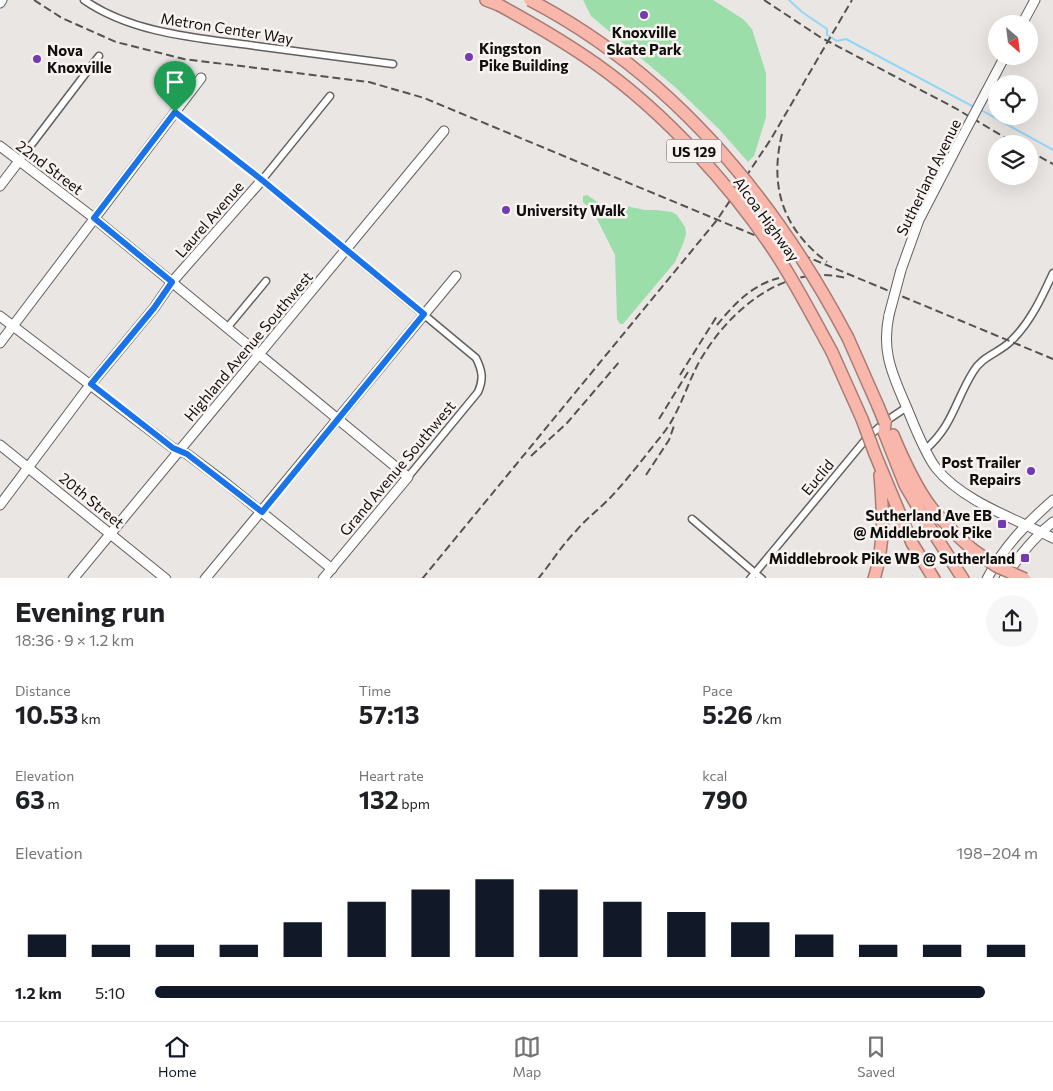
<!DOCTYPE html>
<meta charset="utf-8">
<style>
body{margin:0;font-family:Commissioner,sans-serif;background:#f6f6f6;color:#202124;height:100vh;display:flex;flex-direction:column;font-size:19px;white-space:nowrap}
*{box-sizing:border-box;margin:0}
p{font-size:16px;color:#757577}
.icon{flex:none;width:28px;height:28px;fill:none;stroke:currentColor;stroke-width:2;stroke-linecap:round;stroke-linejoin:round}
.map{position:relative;height:578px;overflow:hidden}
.side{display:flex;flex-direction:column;background:#fff;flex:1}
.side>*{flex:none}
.needle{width:32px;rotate:152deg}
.buttons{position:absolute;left:988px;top:15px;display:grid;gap:10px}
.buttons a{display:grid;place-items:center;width:50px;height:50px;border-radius:50%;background:#fff;box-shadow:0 5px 20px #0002;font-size:25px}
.pin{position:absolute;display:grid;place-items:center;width:42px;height:42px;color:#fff;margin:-51px -21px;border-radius:50% 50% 50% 0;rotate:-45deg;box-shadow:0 0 5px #0007}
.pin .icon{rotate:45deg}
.round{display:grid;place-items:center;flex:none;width:52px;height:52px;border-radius:26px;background:#f6f6f6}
.head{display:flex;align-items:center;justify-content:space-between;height:85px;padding:0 15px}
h1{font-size:28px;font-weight:700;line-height:38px}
.stats{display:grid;grid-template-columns:repeat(3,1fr);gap:8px;height:85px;padding:5px 15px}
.stats div{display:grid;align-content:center}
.stats b{font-size:25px;font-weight:700}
.stats small{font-size:14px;font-weight:400}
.stats p{font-size:14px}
.chart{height:140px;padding:10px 15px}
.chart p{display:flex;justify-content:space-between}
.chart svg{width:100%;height:90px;margin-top:5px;stroke:#111827;stroke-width:6}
ul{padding:0 15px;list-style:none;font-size:16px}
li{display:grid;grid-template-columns:80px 60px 1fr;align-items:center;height:38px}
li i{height:12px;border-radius:6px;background:#111827}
.menu{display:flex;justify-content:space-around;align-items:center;height:70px;border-top:1px solid #e0e0e0;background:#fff;font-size:14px;color:#757577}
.menu a{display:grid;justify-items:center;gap:2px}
.menu .selected{color:#111827}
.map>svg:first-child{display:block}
</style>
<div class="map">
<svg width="1053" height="579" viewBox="0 0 1053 579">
<rect width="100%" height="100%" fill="#eae6e3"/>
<g fill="#9cdea9">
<polygon points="583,0 713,0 743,19 752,29 766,73 766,117 754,156 748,162 719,129 675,87 591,16"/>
<polygon points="587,195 605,207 621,205 645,210 657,210 672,212 677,215 685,227 686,234 683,244 675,262 623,324 620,324 617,319 615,255 595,215 583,202 583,196"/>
</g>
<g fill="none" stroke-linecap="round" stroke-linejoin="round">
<g stroke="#93d7f7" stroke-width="2">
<polyline points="789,0 802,12 827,29 827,35 837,41 846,39 974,107"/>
<polyline points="981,110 1053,150"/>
</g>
<defs>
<g id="street">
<path d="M84 0C133 34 199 38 256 46 302 52 347 58 393 64"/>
<path d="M175 112 262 180 476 358C482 370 484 379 478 392L408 477"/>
<polyline points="19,161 99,56"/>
<polyline points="262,180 330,96"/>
<polyline points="227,328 266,281"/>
<path d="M926 449C953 425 955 401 973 372 982 356 999 353 1011 341 1030 323 1042 297 1053 273"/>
<polyline points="692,519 762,579"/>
<polyline points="750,579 866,439 886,421 907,407"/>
</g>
<g id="secondary">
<polyline points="0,3 2,0"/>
<polyline points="1022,24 1035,0"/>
<polyline points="986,92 1005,56"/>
<polyline points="0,146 94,218 408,477 323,579"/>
<polyline points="0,186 19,161"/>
<polyline points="901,270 919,220 961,139"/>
<path d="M889 315C882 348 890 369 903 399 912 419 923 451 936 468 962 501 1016 519 1053 538"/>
<polyline points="0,316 173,448 187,454 223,481 332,569"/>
<polyline points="0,343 201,78"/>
<polyline points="0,445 166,579"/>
<polyline points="0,505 87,389 154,308 172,282 262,180"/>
<polyline points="73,579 444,131"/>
<polyline points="205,579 456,276"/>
<path d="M987 579C1003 547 1027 523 1053 500"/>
<path d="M1004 579C1018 557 1033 538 1053 522"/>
</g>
<g id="highway">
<polyline points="486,0 499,5"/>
<polyline points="848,338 878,406"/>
<polyline points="832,352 862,419"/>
<polyline points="885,423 884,432 905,485 926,521 963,579"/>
<path d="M893 435C903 459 915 486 931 507 943 522 957 536 972 549"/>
<polyline points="875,454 912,543 934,579"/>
<path d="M874 579C885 545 883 510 880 475"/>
</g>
</defs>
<use href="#street" stroke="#635f5d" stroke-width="9"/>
<use href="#secondary" stroke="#635f5d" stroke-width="11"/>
<use href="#highway" stroke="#a87c74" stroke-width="14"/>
<use href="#street" stroke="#fff" stroke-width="6"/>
<use href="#secondary" stroke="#fff" stroke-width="9"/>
<use href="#highway" stroke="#f9b6ab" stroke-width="11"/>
<g stroke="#555251" stroke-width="2" stroke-dasharray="8 4" stroke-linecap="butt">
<polyline points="34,0 62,18 116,42 184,59 369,82 424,98 1053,359"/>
<polyline points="764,0 820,37 955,108 1016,144"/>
<path d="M782 134C769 187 783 229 827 262"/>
<polyline points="1029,151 1053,164"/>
<path d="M717 325C734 304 752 285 779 278"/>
<polyline points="680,375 717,316"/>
<polyline points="659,419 688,372"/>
<polyline points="531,456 567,423 620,361"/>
<polyline points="646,475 669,440 675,423"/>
<polyline points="422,579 717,220 771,139 852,0"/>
<path d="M538 579C551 563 562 545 576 531 586 519 598 510 609 499 628 479 645 456 662 435 679 414 686 387 698 364 726 313 783 262 846 278"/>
</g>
<defs>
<g id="secondary-bridge">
<polyline points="961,139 986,92"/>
<polyline points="889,315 901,270"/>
</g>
<g id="highway-bridge">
<path d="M530 0C672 74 774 198 848 338"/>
<path d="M499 5C532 23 565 42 596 64 664 112 735 189 780 260 799 290 815 321 832 352"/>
<polyline points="878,406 885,423"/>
<polyline points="862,419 875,454"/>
<polyline points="972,549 996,566 1025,579"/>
</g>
</defs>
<use href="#secondary-bridge" stroke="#635f5d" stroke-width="11" stroke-linecap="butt"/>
<use href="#highway-bridge" stroke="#a87c74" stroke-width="14" stroke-linecap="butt"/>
<use href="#secondary-bridge" stroke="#fff" stroke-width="9"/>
<use href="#highway-bridge" stroke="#f9b6ab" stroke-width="11"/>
</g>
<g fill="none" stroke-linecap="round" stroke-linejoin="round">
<defs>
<polygon id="route" points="175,112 262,180 424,314 262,512 187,454 173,448 91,384 154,308 172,282 94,218"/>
</defs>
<use href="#route" stroke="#fff" stroke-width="10"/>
<use href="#route" stroke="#1a73e8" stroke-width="6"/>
</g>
<g fill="#723bb1" stroke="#f8f3f0" stroke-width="2">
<circle cx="644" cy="15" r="5"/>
<circle cx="469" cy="57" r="5"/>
<circle cx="37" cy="59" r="5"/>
<circle cx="506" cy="210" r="5"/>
<circle cx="1031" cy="471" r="5"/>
<rect x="997" y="519" width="10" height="10" rx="2.5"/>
<rect x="1020" y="553" width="10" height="10" rx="2.5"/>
</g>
<g text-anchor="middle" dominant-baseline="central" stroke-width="5" stroke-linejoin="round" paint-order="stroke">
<rect fill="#f8f3f0" stroke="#565352" stroke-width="1" x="666.5" y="139.5" width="55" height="23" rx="4"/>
<g font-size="14" font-weight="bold" fill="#110f0e">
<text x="694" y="151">US 129</text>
</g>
<g font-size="15" fill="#110f0e" stroke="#f8f3f0">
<text transform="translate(227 28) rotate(9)">Metron Center Way</text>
<text transform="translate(50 167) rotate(37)">22nd Street</text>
<text transform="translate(928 177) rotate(-64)">Sutherland Avenue</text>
<text transform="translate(209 219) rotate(-49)">Laurel Avenue</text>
<text transform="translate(767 219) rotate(54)">Alcoa Highway</text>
<text transform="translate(248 346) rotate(-50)">Highland Avenue Southwest</text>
<text transform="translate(397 468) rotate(-50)">Grand Avenue Southwest</text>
<text transform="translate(817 477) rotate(-50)">Euclid</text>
<text transform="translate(92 500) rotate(39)">20th Street</text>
</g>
<g font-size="15" font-weight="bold" fill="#110f0e" stroke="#f8f3f0" text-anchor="start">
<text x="644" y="32" text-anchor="middle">Knoxville<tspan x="644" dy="17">Skate Park</tspan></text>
<text x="479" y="48">Kingston<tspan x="479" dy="17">Pike Building</tspan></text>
<text x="47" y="50">Nova<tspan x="47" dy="17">Knoxville</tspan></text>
<text x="516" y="210">University Walk</text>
<text x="1021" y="462" text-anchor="end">Post Trailer<tspan x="1021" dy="17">Repairs</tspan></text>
<text x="992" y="515" text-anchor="end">Sutherland Ave EB<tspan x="992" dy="17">@ Middlebrook Pike</tspan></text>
<text x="1015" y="558" text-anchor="end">Middlebrook Pike WB @ Sutherland</text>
</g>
</g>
</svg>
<div class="buttons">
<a><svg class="needle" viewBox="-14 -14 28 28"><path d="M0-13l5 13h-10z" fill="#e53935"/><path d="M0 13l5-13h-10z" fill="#757577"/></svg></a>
<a><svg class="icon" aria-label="locate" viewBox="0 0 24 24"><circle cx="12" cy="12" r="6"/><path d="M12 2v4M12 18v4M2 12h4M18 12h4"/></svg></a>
<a><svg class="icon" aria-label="layers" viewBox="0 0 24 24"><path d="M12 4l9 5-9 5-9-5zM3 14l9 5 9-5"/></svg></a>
</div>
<div class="pin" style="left:175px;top:112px;background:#1e9e55"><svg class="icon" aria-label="arrive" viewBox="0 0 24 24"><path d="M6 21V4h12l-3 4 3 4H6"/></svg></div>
</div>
<section class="side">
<div class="head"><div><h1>Evening run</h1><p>18:36 · 9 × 1.2 km</p></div><a class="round"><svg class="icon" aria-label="share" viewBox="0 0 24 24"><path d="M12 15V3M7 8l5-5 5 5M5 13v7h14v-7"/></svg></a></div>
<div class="stats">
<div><p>Distance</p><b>10.53<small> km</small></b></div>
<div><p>Time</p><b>57:13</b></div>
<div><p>Pace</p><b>5:26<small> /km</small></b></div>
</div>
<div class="stats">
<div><p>Elevation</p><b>63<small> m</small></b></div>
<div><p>Heart rate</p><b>132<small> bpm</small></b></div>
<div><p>kcal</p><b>790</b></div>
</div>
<div class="chart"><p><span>Elevation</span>198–204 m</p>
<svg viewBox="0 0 160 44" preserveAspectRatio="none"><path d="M5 44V33M15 44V38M25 44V38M35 44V38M45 44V27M55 44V17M65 44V11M75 44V6M85 44V11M95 44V17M105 44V22M115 44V27M125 44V33M135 44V38M145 44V38M155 44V38"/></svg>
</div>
<ul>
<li><b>1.2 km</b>5:10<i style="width:94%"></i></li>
</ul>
</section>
<nav class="menu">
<a class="selected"><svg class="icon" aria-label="home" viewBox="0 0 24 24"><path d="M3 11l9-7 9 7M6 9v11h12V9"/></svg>Home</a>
<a><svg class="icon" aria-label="map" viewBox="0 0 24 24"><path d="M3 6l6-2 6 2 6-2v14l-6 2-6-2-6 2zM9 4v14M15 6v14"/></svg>Map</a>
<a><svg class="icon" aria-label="saved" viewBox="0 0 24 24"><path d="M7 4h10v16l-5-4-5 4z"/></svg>Saved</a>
</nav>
